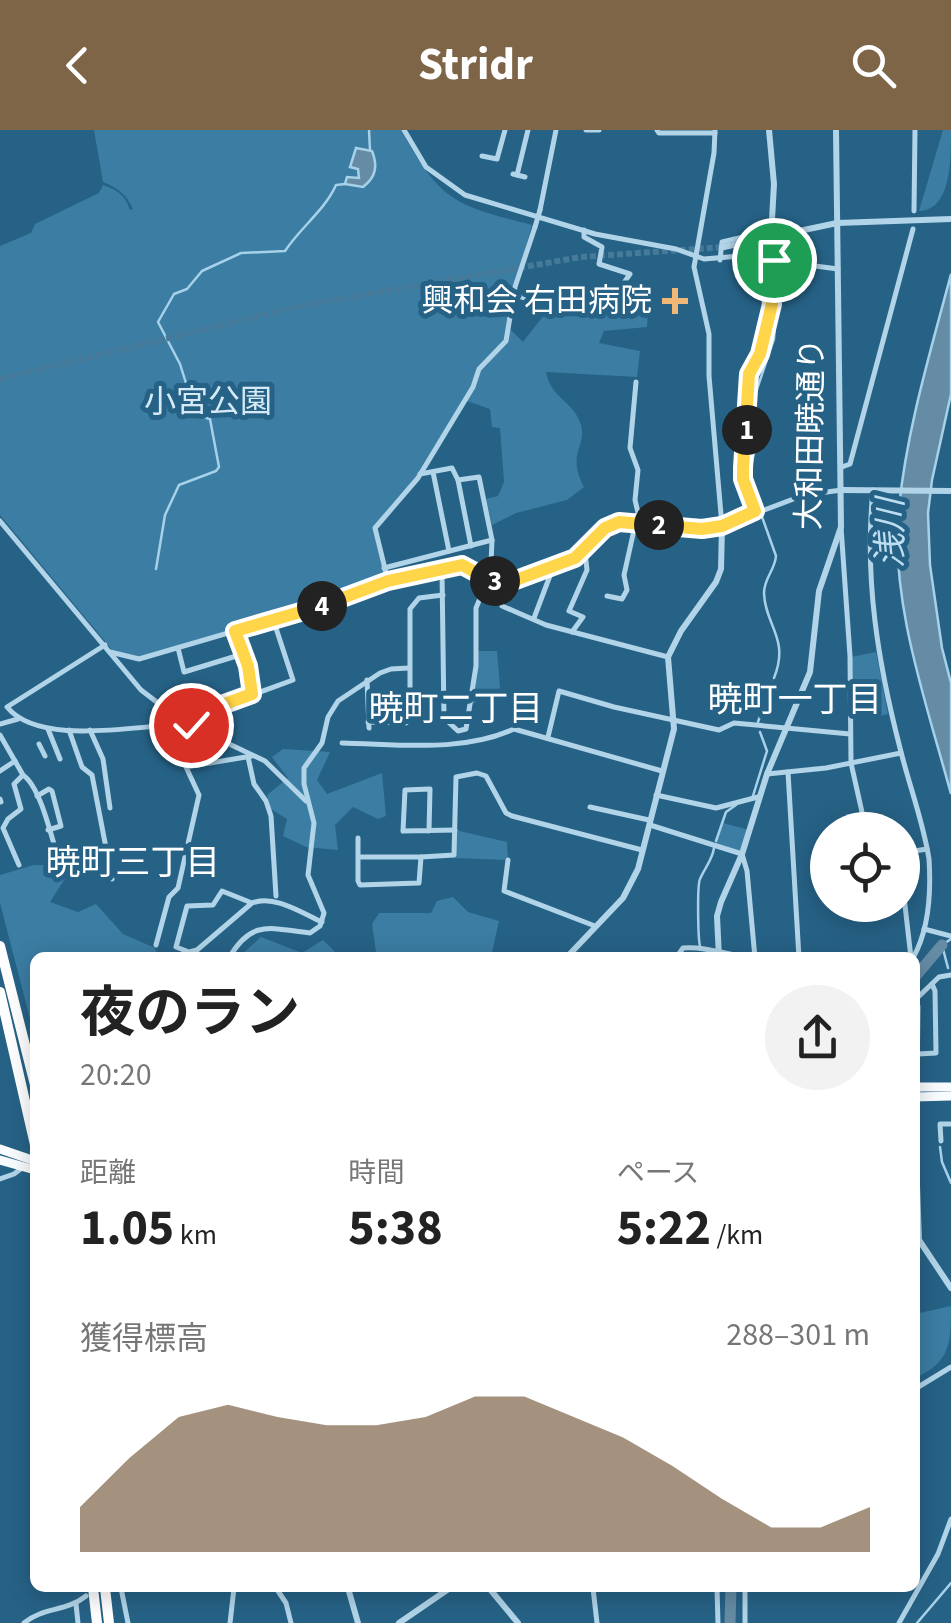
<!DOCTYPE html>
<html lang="ja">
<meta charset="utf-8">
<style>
body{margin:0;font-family:"Source Sans 3","Noto Sans JP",sans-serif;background:#f2f2f2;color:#222;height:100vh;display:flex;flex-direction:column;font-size:38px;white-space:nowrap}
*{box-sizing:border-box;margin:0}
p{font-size:32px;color:#767676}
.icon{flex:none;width:55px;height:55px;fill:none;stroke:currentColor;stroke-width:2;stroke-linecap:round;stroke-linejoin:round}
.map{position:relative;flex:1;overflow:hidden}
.panel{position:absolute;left:30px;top:822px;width:890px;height:640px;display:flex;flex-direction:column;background:#fff;border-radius:15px;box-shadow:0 5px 25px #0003}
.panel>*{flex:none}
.buttons{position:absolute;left:810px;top:682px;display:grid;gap:20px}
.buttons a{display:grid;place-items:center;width:110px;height:110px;border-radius:50%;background:#fff;box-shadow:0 5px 25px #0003;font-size:50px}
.pin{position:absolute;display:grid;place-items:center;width:85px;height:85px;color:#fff;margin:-42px;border:5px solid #fff;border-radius:50%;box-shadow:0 2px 10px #0007}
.km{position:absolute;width:50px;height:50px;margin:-25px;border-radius:50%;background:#222;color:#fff;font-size:28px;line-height:50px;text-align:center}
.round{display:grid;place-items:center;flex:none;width:105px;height:105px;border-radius:52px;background:#f2f2f2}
.summary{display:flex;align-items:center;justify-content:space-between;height:170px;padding:0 50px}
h1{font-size:55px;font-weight:700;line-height:75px}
.stats{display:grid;grid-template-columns:repeat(3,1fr);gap:15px;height:170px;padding:10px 50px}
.stats div{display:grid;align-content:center}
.stats b{font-size:50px;font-weight:700}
.stats small{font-size:28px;font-weight:400}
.stats p{font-size:28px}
.chart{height:280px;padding:20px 50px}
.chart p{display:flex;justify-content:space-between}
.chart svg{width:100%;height:180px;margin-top:10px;fill:#7f6548;opacity:.7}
header{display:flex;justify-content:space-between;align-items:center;height:130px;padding:0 50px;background:#7f6548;color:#fff;font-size:45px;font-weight:700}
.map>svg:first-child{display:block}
</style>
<header><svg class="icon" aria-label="back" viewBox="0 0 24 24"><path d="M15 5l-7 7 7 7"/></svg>Stridr<svg class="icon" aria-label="search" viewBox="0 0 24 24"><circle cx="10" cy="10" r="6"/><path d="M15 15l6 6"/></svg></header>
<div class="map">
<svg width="951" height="1493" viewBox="0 0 951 1493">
<rect width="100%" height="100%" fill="#266286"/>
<g fill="#3b7da3">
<path d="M94 0H401C441 72 454 75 532 95L508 178V197L523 212C557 170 548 169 605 177L627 162 637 159 648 179 647 197 604 201 599 213 640 221 637 247 546 242C551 269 574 271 581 295 587 317 566 323 584 357L567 370 516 383 492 395 486 369 498 366 504 352 500 298 492 297 490 279 464 270 435 323 375 397 388 451 321 476 139 529 113 521 0 385V116L31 103 35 94 99 63 103 55C118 60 125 65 130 80L133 79C126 64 118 58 103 52Z"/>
<path d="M943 0H951C951 31 951 80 919 81Z"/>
<polygon points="477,521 497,521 500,558 469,576"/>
<polygon points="876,522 888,584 880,586 878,581 853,586 851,527"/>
<polygon points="283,619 330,622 317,650 327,664 382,643 386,686 378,689 353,677 335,695 338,720 306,717 283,706 287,689 271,679 267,665 288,648 272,627"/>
<polygon points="723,693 749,700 742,724 715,714"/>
<polygon points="455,700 507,712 508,730 452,728"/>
<polygon points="34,735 53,735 66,747 50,772 78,782 96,774 123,804 155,818 158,827 35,828 35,908 0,773 0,745"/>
<polygon points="453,767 468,782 499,791 491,827 367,827 376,822 372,794 379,783 431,783 437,771"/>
<polygon points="261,807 302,823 323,810 340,827 239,827"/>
<path d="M951 1176C951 1212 951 1232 915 1248V1184Z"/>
</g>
<g fill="#658ca4" stroke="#a6d1e9" stroke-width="2.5">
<path d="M356 18 372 21C378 36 376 47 363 57L345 54 347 47 359 48 358 39 350 37Z"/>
<path d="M951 144V264L932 350 928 383 930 435 942 518 951 553V664C927 575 889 470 899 377 907 298 931 220 951 144Z"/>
</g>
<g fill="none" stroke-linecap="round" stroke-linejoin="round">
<g stroke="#a6d1e9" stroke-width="2.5">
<polyline points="369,0 370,20"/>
<polyline points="759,376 748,349 755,319 754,268 774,209 777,155 774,140"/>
<path d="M761 384 776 426C775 440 764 448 764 463 765 496 790 508 774 548"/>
<path d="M156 439 165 385 179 355 216 341 219 337 210 289 196 285 180 234 158 192 174 164 187 159 202 141 241 123 285 121C300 98 325 80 336 55L345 54"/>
<polyline points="758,592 772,552"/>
<polyline points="752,669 767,621 760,602"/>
<polyline points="716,711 726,682 736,675"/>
<path d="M700 816C698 809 697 755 700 749 705 737 712 731 714 718"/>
<polyline points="948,838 942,815 951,809"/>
<polyline points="940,1017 942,1032 951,1053"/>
<polyline points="917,1493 951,1453"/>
</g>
<g stroke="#658ca4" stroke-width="11">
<polyline points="915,847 942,815"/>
<polyline points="730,1493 731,1458"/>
</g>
<polyline stroke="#477a98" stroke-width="6" stroke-dasharray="6 3" stroke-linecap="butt" points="0,249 296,177 581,127 724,117"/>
<g stroke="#b1d4e8" stroke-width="5">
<polyline points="404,0 426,37 465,65 595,104 676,119 704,129 740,126 838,139"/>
<polyline points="586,0 599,0"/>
<polyline points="657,0 659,3 715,3"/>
<polyline points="715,0 714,23 694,137 709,204 709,246 722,396"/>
<polyline points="482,26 497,29 505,0"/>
<polyline points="513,44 525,47"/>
<polyline points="517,45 528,0"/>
<polyline points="540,80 556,0"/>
<polyline points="914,81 915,0"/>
<polyline points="720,130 722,112 748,106"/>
<path d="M513 164 541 174C569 152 596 180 614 165 620 159 625 151 630 144L599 134 602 117 584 107V100"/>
<polyline points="636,252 630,318 638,340 635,370 640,391"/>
<polyline points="842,337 850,334 913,99"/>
<polyline points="433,342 449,421"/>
<polyline points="420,344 452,338 458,350 479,347 492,410 491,434"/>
<polyline points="458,350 471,416"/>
<path d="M873 360C864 448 878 533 900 618 909 655 923 691 929 729 931 760 929 800 913 828"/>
<polyline points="755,381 743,349 743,338 749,244 760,224 772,174 767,129"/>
<polyline points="0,391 141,560 183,592 265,631 306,671"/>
<polyline points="841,397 850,526 851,633 866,700"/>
<polyline points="384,438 492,410"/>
<polyline points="442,442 444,588 458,601 466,599 476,536 476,478 488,449"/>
<polyline points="388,451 375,398 418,348 473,257 479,239 506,211 515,157 535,97"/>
<polyline points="607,466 622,469 627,460 624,445 636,391"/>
<polyline points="502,476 546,495 668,527"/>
<polyline points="534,488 551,443"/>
<polyline points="235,501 247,536 252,564"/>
<polyline points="572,502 583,487 569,481 587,440 585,422"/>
<path d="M105 515 7 577C38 615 128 597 173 595L183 592"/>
<polyline points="178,518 184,542 243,524"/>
<polyline points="110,522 139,529 321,476 388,451 462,435 488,449 516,450 575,429 605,398 619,391 702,399 722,396 804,365 842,360"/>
<polyline points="367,550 369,598"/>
<polyline points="368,592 406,593 410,589 410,479 419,468 443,465"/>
<polyline points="0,594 18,589"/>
<polyline points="191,595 208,581 293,550 273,489"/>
<polyline points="48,599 60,629"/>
<polyline points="69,600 82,637 92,645 112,749"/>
<polyline points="90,600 103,629 110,678"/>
<polyline points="0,605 23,645 14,654 21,679 8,689 3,698 19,735"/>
<polyline points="548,607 559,561 614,577 719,600 734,593 850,604"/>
<path d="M342 613C399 614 461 623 514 599L662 641"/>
<polyline points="39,614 45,626"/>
<polyline points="248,627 254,654 266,671 271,686 276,766"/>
<polyline points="0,641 15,631"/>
<polyline points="788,642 799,828"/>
<polyline points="767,644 826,638 901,623"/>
<path d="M23 645C42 658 53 715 61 738"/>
<polyline points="656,665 716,678 758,667"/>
<polyline points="37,666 49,659 52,661 61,696 48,700"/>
<polyline points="0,669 1,672"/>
<polyline points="590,677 649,690"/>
<polyline points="650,695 742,724 747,741 755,828"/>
<polyline points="429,701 430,659 405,660 403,701 455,700"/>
<polyline points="358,708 358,751 360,755 419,753 421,727 358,727"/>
<polyline points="902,723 927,719"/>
<polyline points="421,727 454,725 456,647 477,643 486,646 506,683 512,686 642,720"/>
<polyline points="508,730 504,761 595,796"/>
<polyline points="902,749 911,828"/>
<path d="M252 773 222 761 213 775 187 776 176 817 189 822 197 820 252 773C274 764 302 783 322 792"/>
<polyline points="924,799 951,806"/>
<polyline points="156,815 169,767 178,758 199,665 186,637 252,626"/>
<path d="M229 828C252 788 272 799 310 803L320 796 324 783 308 745 314 693 304 654V638L322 613 328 587 338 571 380 543 391 539 409 538"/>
<path d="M676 828 683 818C705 816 728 825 751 828"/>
<polyline points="918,924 936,923 935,861 932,854"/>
<polyline points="917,955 918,876 915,870 939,847 951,845"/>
<polyline points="941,1011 940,994 951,994"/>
<polyline points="0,1049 14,1044 22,1038"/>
<polyline points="915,1259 951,1237"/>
<polyline points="121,1458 128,1493"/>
<polyline points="276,1458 286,1473 291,1493"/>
<polyline points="593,1458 597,1493"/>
<polyline points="717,1458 718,1493"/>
<polyline points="76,1474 78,1493"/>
<path d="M24 1493C43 1477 66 1482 86 1466"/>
<polyline points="230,1493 234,1458"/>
<polyline points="745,1493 745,1458"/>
<polyline points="899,1493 938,1424 951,1389"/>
</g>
<g stroke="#b1d4e8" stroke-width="6">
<polyline points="769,0 774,54 771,107"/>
<polyline points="724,117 837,93 951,89"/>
<polyline points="842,360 951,361"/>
<polyline points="566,828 623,768 638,739 674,599 668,527 681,501 716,452 721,439 722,396"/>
<polyline points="719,828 717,786 721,772 742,724 767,644 810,542 819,461 841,397 836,0"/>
<polyline points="915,985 918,957"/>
<polyline points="915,1000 919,1110 951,1158"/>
<polyline points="348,1458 358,1493"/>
<polyline points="489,1458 518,1493"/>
<polyline points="399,1493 450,1458"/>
</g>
<g stroke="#f9fcfe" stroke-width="9">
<polyline points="915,957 951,957"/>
<polyline points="915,967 951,966"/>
<polyline points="0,1019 35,1031"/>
<polyline points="0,1030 35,1040"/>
</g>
<g stroke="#fff" stroke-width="10">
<polyline points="0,816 35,955"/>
<polyline points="0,862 35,1015"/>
<polyline points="93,1458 97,1493"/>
<polyline points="105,1458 109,1493"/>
</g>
<polyline stroke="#b1d4e8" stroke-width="5" points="535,97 540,80"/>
</g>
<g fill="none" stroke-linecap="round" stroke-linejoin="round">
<defs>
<polyline id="route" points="191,595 208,580 252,564 248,536 235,501 321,476 388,451 462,435 488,449 516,450 575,428 605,398 619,392 702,399 722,396 755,381 743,349 743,338 749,244 760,224 772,174 767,128 774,130"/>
</defs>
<use href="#route" stroke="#fff" stroke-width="20"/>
<use href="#route" stroke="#ffd54a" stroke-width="12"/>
</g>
<path fill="#f1b776" stroke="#266286" stroke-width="4" d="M670 156h10v10h10v10h-10v10h-10v-10h-10v-10h10z"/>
<g text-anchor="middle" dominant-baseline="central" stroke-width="10" stroke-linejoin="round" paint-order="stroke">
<g font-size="32" fill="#fff" stroke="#266286" text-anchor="end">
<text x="652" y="171">興和会 右田病院</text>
</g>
<g font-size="32" fill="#d5eaf6" stroke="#266286">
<text x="208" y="272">小宮公園</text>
</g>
<g font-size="32" fill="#fff" stroke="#266286">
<text transform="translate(811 304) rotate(-89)">大和田暁通り</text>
</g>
<g font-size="35" font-style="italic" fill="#bdddf0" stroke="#266286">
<text transform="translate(891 403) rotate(-90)">浅川</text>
</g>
<g font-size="35" fill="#fff" stroke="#266286">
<text x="795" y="570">暁町一丁目</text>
<text x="456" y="579">暁町二丁目</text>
<text x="133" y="733">暁町三丁目</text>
</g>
</g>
</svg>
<div class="buttons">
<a><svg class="icon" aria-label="locate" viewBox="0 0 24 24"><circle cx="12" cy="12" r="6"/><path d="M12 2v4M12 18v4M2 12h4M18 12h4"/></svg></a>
</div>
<div class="pin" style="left:774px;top:130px;background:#1e9e55"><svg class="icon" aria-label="arrive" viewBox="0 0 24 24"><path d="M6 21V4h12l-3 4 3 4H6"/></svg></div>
<div class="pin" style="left:191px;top:595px;background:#d93025"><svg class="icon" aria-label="check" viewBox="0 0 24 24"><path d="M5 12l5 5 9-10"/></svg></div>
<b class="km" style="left:747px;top:300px">1</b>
<b class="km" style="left:659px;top:395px">2</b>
<b class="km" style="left:495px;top:451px">3</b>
<b class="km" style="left:322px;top:476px">4</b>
<section class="panel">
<div class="summary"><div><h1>夜のラン</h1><p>20:20</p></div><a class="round"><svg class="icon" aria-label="share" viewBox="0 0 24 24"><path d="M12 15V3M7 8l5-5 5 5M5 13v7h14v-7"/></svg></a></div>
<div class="stats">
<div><p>距離</p><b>1.05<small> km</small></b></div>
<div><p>時間</p><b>5:38</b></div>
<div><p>ペース</p><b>5:22<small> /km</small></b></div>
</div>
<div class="chart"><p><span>獲得標高</span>288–301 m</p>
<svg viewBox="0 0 160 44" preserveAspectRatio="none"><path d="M0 44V33L10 21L20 11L30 8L40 11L50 13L60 13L70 11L80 6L90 6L100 11L110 16L120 23L130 31L140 38L150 38L160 33V44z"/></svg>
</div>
</section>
</div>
